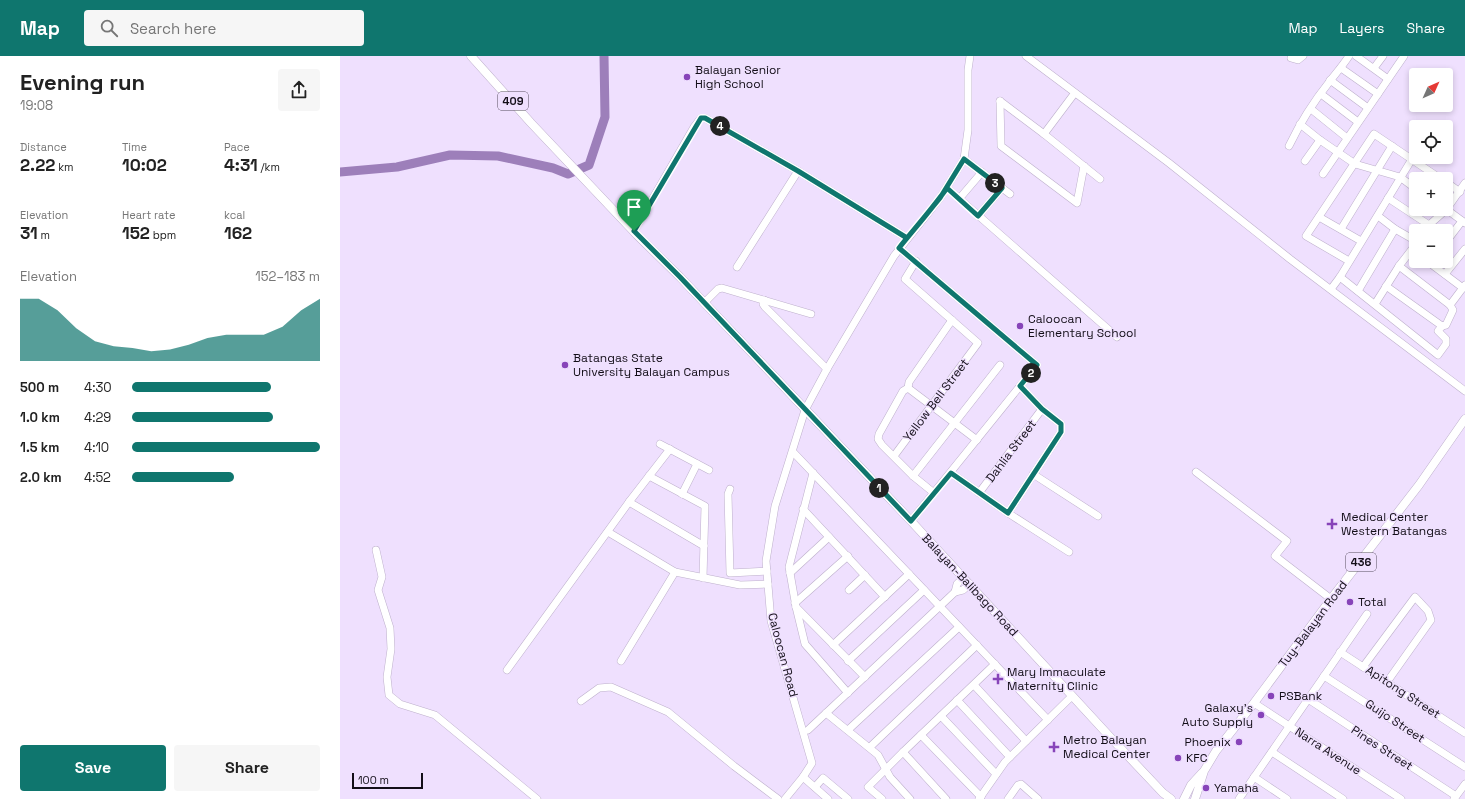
<!DOCTYPE html>
<meta charset="utf-8">
<style>
body{margin:0;font-family:"Space Grotesk",sans-serif;background:#f6f6f6;color:#222;height:100vh;display:flex;flex-direction:column;font-size:15px;white-space:nowrap}
*{box-sizing:border-box;margin:0}
p{font-size:13px;color:#767676}
.icon{flex:none;width:22px;height:22px;fill:none;stroke:currentColor;stroke-width:2;stroke-linecap:round;stroke-linejoin:round}
.map{position:relative;flex:1;overflow:hidden}
.sheet{display:flex;flex-direction:column;background:#fff;width:340px}
.sheet>*{flex:none}
.needle{width:26px;rotate:45deg}
.controls{position:absolute;left:1069px;top:12px;display:grid;gap:8px}
.controls a{display:grid;place-items:center;width:44px;height:44px;border-radius:4px;background:#fff;box-shadow:0 2px 6px #0003;font-size:20px}
.scale{position:absolute;left:12px;bottom:10px;width:71px;box-sizing:border-box;padding-left:4px;border:2px solid #130e18;border-top:0;font-size:11px;line-height:14px;white-space:nowrap;color:#130e18;-webkit-text-stroke:3px #efe0fe;paint-order:stroke}
.pin{position:absolute;display:grid;place-items:center;width:34px;height:34px;color:#fff;margin:-41px -17px;border-radius:50% 50% 50% 0;rotate:-45deg;box-shadow:0 0 4px #0007}
.pin .icon{rotate:45deg}
.km{position:absolute;width:20px;height:20px;margin:-10px;border-radius:50%;background:#222;color:#fff;font-size:11px;line-height:20px;text-align:center}
.round{display:grid;place-items:center;flex:none;width:42px;height:42px;border-radius:4px;background:#f6f6f6}
.headline{display:flex;align-items:center;justify-content:space-between;height:68px;padding:0 20px}
h1{font-size:22px;font-weight:700;line-height:30px}
.metrics{display:grid;grid-template-columns:repeat(3,1fr);gap:6px;height:68px;padding:4px 20px}
.metrics div{display:grid;align-content:center}
.metrics b{font-size:17px;font-weight:700}
.metrics small{font-size:11px;font-weight:400}
.metrics p{font-size:11px}
.chart{height:112px;padding:8px 20px}
.chart p{display:flex;justify-content:space-between}
.chart svg{width:100%;height:72px;margin-top:4px;fill:#0f766e;opacity:.7}
.button{display:flex;gap:8px;margin-top:auto;padding:8px 20px}
.button a{flex:1;height:46px;border-radius:4px;background:#0f766e;color:#fff;font-size:16px;font-weight:700;line-height:46px;text-align:center}
.button a+a{background:#f6f6f6;color:#222}
ul{padding:0 20px;list-style:none;font-size:13px}
li{display:grid;grid-template-columns:64px 48px 1fr;align-items:center;height:30px}
li i{height:10px;border-radius:5px;background:#0f766e}
header{display:flex;align-items:center;gap:24px;box-sizing:border-box;height:56px;padding:0 20px;background:#0f766e;color:#fff}
header strong{font-size:19px}
nav{display:flex;gap:22px;margin-inline-start:auto;font-size:14px}
.search{width:280px;height:36px;background:#f6f6f6;display:flex;align-items:center;gap:10px;box-sizing:border-box;padding:0 14px;border-radius:4px;color:#767676;font-size:15px}
main{display:flex;flex:1;min-height:0}
.map>svg:first-child{display:block}
</style>
<header>
<strong>Map</strong>
<div class="search"><svg class="icon" aria-label="search" viewBox="0 0 24 24"><circle cx="10" cy="10" r="6"/><path d="M15 15l6 6"/></svg>Search here</div>
<nav><a>Map</a><a>Layers</a><a>Share</a></nav>
</header>
<main>
<section class="sheet">
<div class="headline"><div><h1>Evening run</h1><p>19:08</p></div><a class="round"><svg class="icon" aria-label="share" viewBox="0 0 24 24"><path d="M12 15V3M7 8l5-5 5 5M5 13v7h14v-7"/></svg></a></div>
<div class="metrics">
<div><p>Distance</p><b>2.22<small> km</small></b></div>
<div><p>Time</p><b>10:02</b></div>
<div><p>Pace</p><b>4:31<small> /km</small></b></div>
</div>
<div class="metrics">
<div><p>Elevation</p><b>31<small> m</small></b></div>
<div><p>Heart rate</p><b>152<small> bpm</small></b></div>
<div><p>kcal</p><b>162</b></div>
</div>
<div class="chart"><p><span>Elevation</span>152–183 m</p>
<svg viewBox="0 0 160 44" preserveAspectRatio="none"><path d="M0 44V6L10 6L20 13L30 24L40 32L50 35L60 36L70 38L80 37L90 34L100 30L110 28L120 28L130 28L140 23L150 13L160 6V44z"/></svg>
</div>
<ul>
<li><b>500 m</b>4:30<i style="width:74%"></i></li>
<li><b>1.0 km</b>4:29<i style="width:75%"></i></li>
<li><b>1.5 km</b>4:10<i style="width:100%"></i></li>
<li><b>2.0 km</b>4:52<i style="width:54%"></i></li>
</ul>
<div class="button"><a>Save</a><a>Share</a></div>
</section>
<div class="map">
<svg width="1125" height="743" viewBox="0 0 1125 743">
<rect width="100%" height="100%" fill="#efe0fe"/>
<g fill="none" stroke-linecap="round" stroke-linejoin="round">
<polyline stroke="#9d7fba" stroke-width="9" points="0,116 57,111 110,99 158,100 213,112 228,118 249,109 265,61 264,0"/>
<defs>
<g id="minor">
<polyline points="686,0 829,107 950,203 1125,335"/>
<polyline points="1016,0 1048,23"/>
<polyline points="951,2 958,4 963,0"/>
<polyline points="1001,12 1038,38"/>
<polyline points="1034,12 1043,0"/>
<polyline points="990,24 1028,52"/>
<polyline points="981,38 1018,66"/>
<polyline points="660,45 661,90 737,147 744,110"/>
<polyline points="660,45 704,78 760,123"/>
<polyline points="971,53 1007,82"/>
<polyline points="960,68 980,84 1015,108 1060,121 1076,133"/>
<polyline points="704,78 734,38"/>
<path d="M949 90C960 67 974 45 990 25 997 16 1003 9 1009 0"/>
<polyline points="624,103 670,138"/>
<polyline points="965,105 980,84"/>
<polyline points="983,118 1064,0"/>
<polyline points="1106,126 1120,136"/>
<polyline points="607,132 777,281"/>
<polyline points="1048,142 1089,169"/>
<polyline points="619,143 642,116"/>
<polyline points="1106,153 1125,167"/>
<polyline points="638,160 662,132"/>
<polyline points="1038,160 1055,173 1076,185"/>
<polyline points="979,161 1021,185"/>
<polyline points="1001,173 1052,90"/>
<polyline points="294,175 354,71 361,62 365,62 458,115 567,182"/>
<polyline points="1085,175 1089,169 1106,154 1125,127"/>
<polyline points="1106,186 1122,165"/>
<polyline points="559,192 697,309 571,465"/>
<polyline points="1009,205 966,180 1034,78 1101,123"/>
<polyline points="1087,205 1123,232"/>
<polyline points="397,211 458,115"/>
<polyline points="1105,218 1125,193"/>
<polyline points="1000,221 1098,299 1106,288 1106,283 1098,275 1102,270"/>
<polyline points="1046,230 1102,270 1106,269 1113,254 1110,249 1059,210"/>
<polyline points="991,233 1000,221 1072,103"/>
<polyline points="1018,235 1055,173"/>
<polyline points="424,244 423,248 425,251 487,313"/>
<polyline points="364,247 378,233 382,232 471,258"/>
<polyline points="1035,248 1059,210 1076,188"/>
<polyline points="1110,249 1125,229"/>
<polyline points="568,332 637,384"/>
<polyline points="320,388 369,414"/>
<polyline points="453,396 708,664"/>
<polyline points="554,400 638,287 565,223 576,205"/>
<polyline points="856,416 947,485 935,500 991,543"/>
<polyline points="473,417 449,511 456,551 465,588 508,637"/>
<polyline points="611,417 668,457 729,496"/>
<polyline points="693,418 758,460"/>
<polyline points="309,420 365,450 363,522"/>
<polyline points="573,420 660,309"/>
<polyline points="390,433 388,438 390,517 427,515"/>
<polyline points="594,437 573,420 542,389 538,383 539,378 563,335 568,332 569,326 612,264"/>
<polyline points="639,437 702,353"/>
<polyline points="342,438 357,408"/>
<polyline points="289,446 364,490"/>
<polyline points="463,453 545,541"/>
<polyline points="668,457 721,376 721,368 702,353 680,330"/>
<polyline points="268,476 335,516 400,529 428,528"/>
<polyline points="36,494 42,521 38,534 50,572 51,593 47,621 49,639 60,648 95,659 197,743"/>
<polyline points="450,517 489,481"/>
<polyline points="509,534 525,519"/>
<polyline points="615,536 617,528 623,522"/>
<polyline points="455,547 508,500"/>
<polyline points="456,551 525,621"/>
<polyline points="493,589 569,518"/>
<polyline points="1000,596 1125,677"/>
<polyline points="281,605 335,516"/>
<polyline points="508,605 584,534"/>
<polyline points="1023,611 1075,541 1088,555 1091,564 1047,626"/>
<polyline points="167,614 289,446 330,393"/>
<polyline points="984,620 1125,711"/>
<polyline points="634,629 686,685"/>
<polyline points="968,643 1116,740"/>
<polyline points="617,644 670,701"/>
<polyline points="241,645 259,632 271,631 328,656 394,710 438,743"/>
<polyline points="914,647 1061,743"/>
<polyline points="486,657 538,699 550,721 570,743"/>
<polyline points="601,660 656,718"/>
<polyline points="468,674 615,536 623,534 630,528"/>
<polyline points="508,674 619,571"/>
<polyline points="581,679 641,741"/>
<polyline points="530,691 637,589"/>
<polyline points="563,696 606,743"/>
<polyline points="932,696 1003,743"/>
<polyline points="463,721 488,743"/>
<polyline points="914,721 947,743"/>
<polyline points="475,731 483,722 508,743"/>
<polyline points="445,743 463,721 472,707 431,565 426,505 435,450 465,354 487,313 554,200 600,142 624,103 628,74 628,14 630,0"/>
<polyline points="542,743 528,731 563,696 655,608"/>
<polyline points="639,743 665,706 732,640"/>
<polyline points="668,743 678,729 681,728 698,743"/>
<polyline points="899,743 1027,558"/>
<polyline points="1114,743 1125,728"/>
</g>
<g id="major">
<polyline points="131,0 191,67 297,179 340,221 571,465 771,682 823,737 831,743"/>
<polyline points="844,743 851,729 862,717"/>
<polyline points="855,743 864,715 876,695 914,647 991,543 1079,429 1125,363"/>
</g>
</defs>
<use href="#minor" stroke="#beb0cc" stroke-width="8"/>
<use href="#major" stroke="#beb0cc" stroke-width="9"/>
<use href="#minor" stroke="#fff" stroke-width="7"/>
<use href="#major" stroke="#fff" stroke-width="8"/>
</g>
<g fill="none" stroke-linecap="round" stroke-linejoin="round">
<defs>
<path id="route" d="M294 175 340 221 571 465 611 417 668 457 721 376V368L702 353 680 330 697 309 559 192C575 172 592 153 607 132L638 160 662 132 624 103 600 142 567 182 458 115 365 62H361L294 175"/>
</defs>
<use href="#route" stroke="#fff" stroke-width="8"/>
<use href="#route" stroke="#0f766e" stroke-width="5"/>
</g>
<g fill="#8744b9" stroke="#efe0fe" stroke-width="1.5">
<circle cx="347" cy="21" r="4"/>
<circle cx="680" cy="270" r="4"/>
<circle cx="225" cy="309" r="4"/>
<path d="M990 462h4v4h4v4h-4v4h-4v-4h-4v-4h4z"/>
<circle cx="1010" cy="546" r="4"/>
<path d="M656 617h4v4h4v4h-4v4h-4v-4h-4v-4h4z"/>
<circle cx="931" cy="640" r="4"/>
<circle cx="921" cy="659" r="4"/>
<circle cx="899" cy="686" r="4"/>
<path d="M712 685h4v4h4v4h-4v4h-4v-4h-4v-4h4z"/>
<circle cx="838" cy="702" r="4"/>
<circle cx="866" cy="732" r="4"/>
</g>
<g text-anchor="middle" dominant-baseline="central" stroke-width="3" stroke-linejoin="round" paint-order="stroke">
<g fill="#efe0fe" stroke="#554d5d" stroke-width="1">
<rect x="158" y="36" width="30" height="18" rx="3"/>
<rect x="1006" y="497" width="30" height="18" rx="3"/>
</g>
<g font-size="11" font-weight="bold" fill="#130e18">
<text x="173" y="45">409</text>
<text x="1021" y="506">436</text>
</g>
<g font-size="12" fill="#130e18" stroke="#efe0fe" text-anchor="start">
<text x="355" y="14">Balayan Senior<tspan x="355" dy="14">High School</tspan></text>
<text x="688" y="263">Caloocan<tspan x="688" dy="14">Elementary School</tspan></text>
<text x="233" y="302">Batangas State<tspan x="233" dy="14">University Balayan Campus</tspan></text>
<text x="1001" y="461">Medical Center<tspan x="1001" dy="14">Western Batangas</tspan></text>
<text x="1018" y="546">Total</text>
<text x="667" y="616">Mary Immaculate<tspan x="667" dy="14">Maternity Clinic</tspan></text>
<text x="939" y="640">PSBank</text>
<text x="913" y="652" text-anchor="end">Galaxy’s<tspan x="913" dy="14">Auto Supply</tspan></text>
<text x="723" y="684">Metro Balayan<tspan x="723" dy="14">Medical Center</tspan></text>
<text x="891" y="686" text-anchor="end">Phoenix</text>
<text x="846" y="702">KFC</text>
<text x="874" y="732">Yamaha</text>
</g>
<g font-size="12" fill="#130e18" stroke="#efe0fe">
<text transform="translate(596 344) rotate(-53)">Yellow Bell Street</text>
<text transform="translate(671 395) rotate(-53)">Dahlia Street</text>
<text transform="translate(630 529) rotate(47)">Balayan-Balibago Road</text>
<text transform="translate(973 568) rotate(-53)">Tuy-Balayan Road</text>
<text transform="translate(443 599) rotate(75)">Caloocan Road</text>
<text transform="translate(1063 636) rotate(33)">Apitong Street</text>
<text transform="translate(1055 665) rotate(33)">Guijo Street</text>
<text transform="translate(1042 692) rotate(33)">Pines Street</text>
<text transform="translate(988 695) rotate(33)">Narra Avenue</text>
</g>
</g>
</svg>
<div class="controls">
<a><svg class="needle" viewBox="-14 -14 28 28"><path d="M0-13l5 13h-10z" fill="#e53935"/><path d="M0 13l5-13h-10z" fill="#767676"/></svg></a>
<a><svg class="icon" aria-label="locate" viewBox="0 0 24 24"><circle cx="12" cy="12" r="6"/><path d="M12 2v4M12 18v4M2 12h4M18 12h4"/></svg></a>
<a>+</a>
<a>−</a>
</div>
<div class="scale">100 m</div>
<div class="pin" style="left:294px;top:175px;background:#1e9e55"><svg class="icon" aria-label="arrive" viewBox="0 0 24 24"><path d="M6 21V4h12l-3 4 3 4H6"/></svg></div>
<b class="km" style="left:539px;top:432px">1</b>
<b class="km" style="left:691px;top:317px">2</b>
<b class="km" style="left:655px;top:127px">3</b>
<b class="km" style="left:380px;top:70px">4</b>
</div>
</main>
